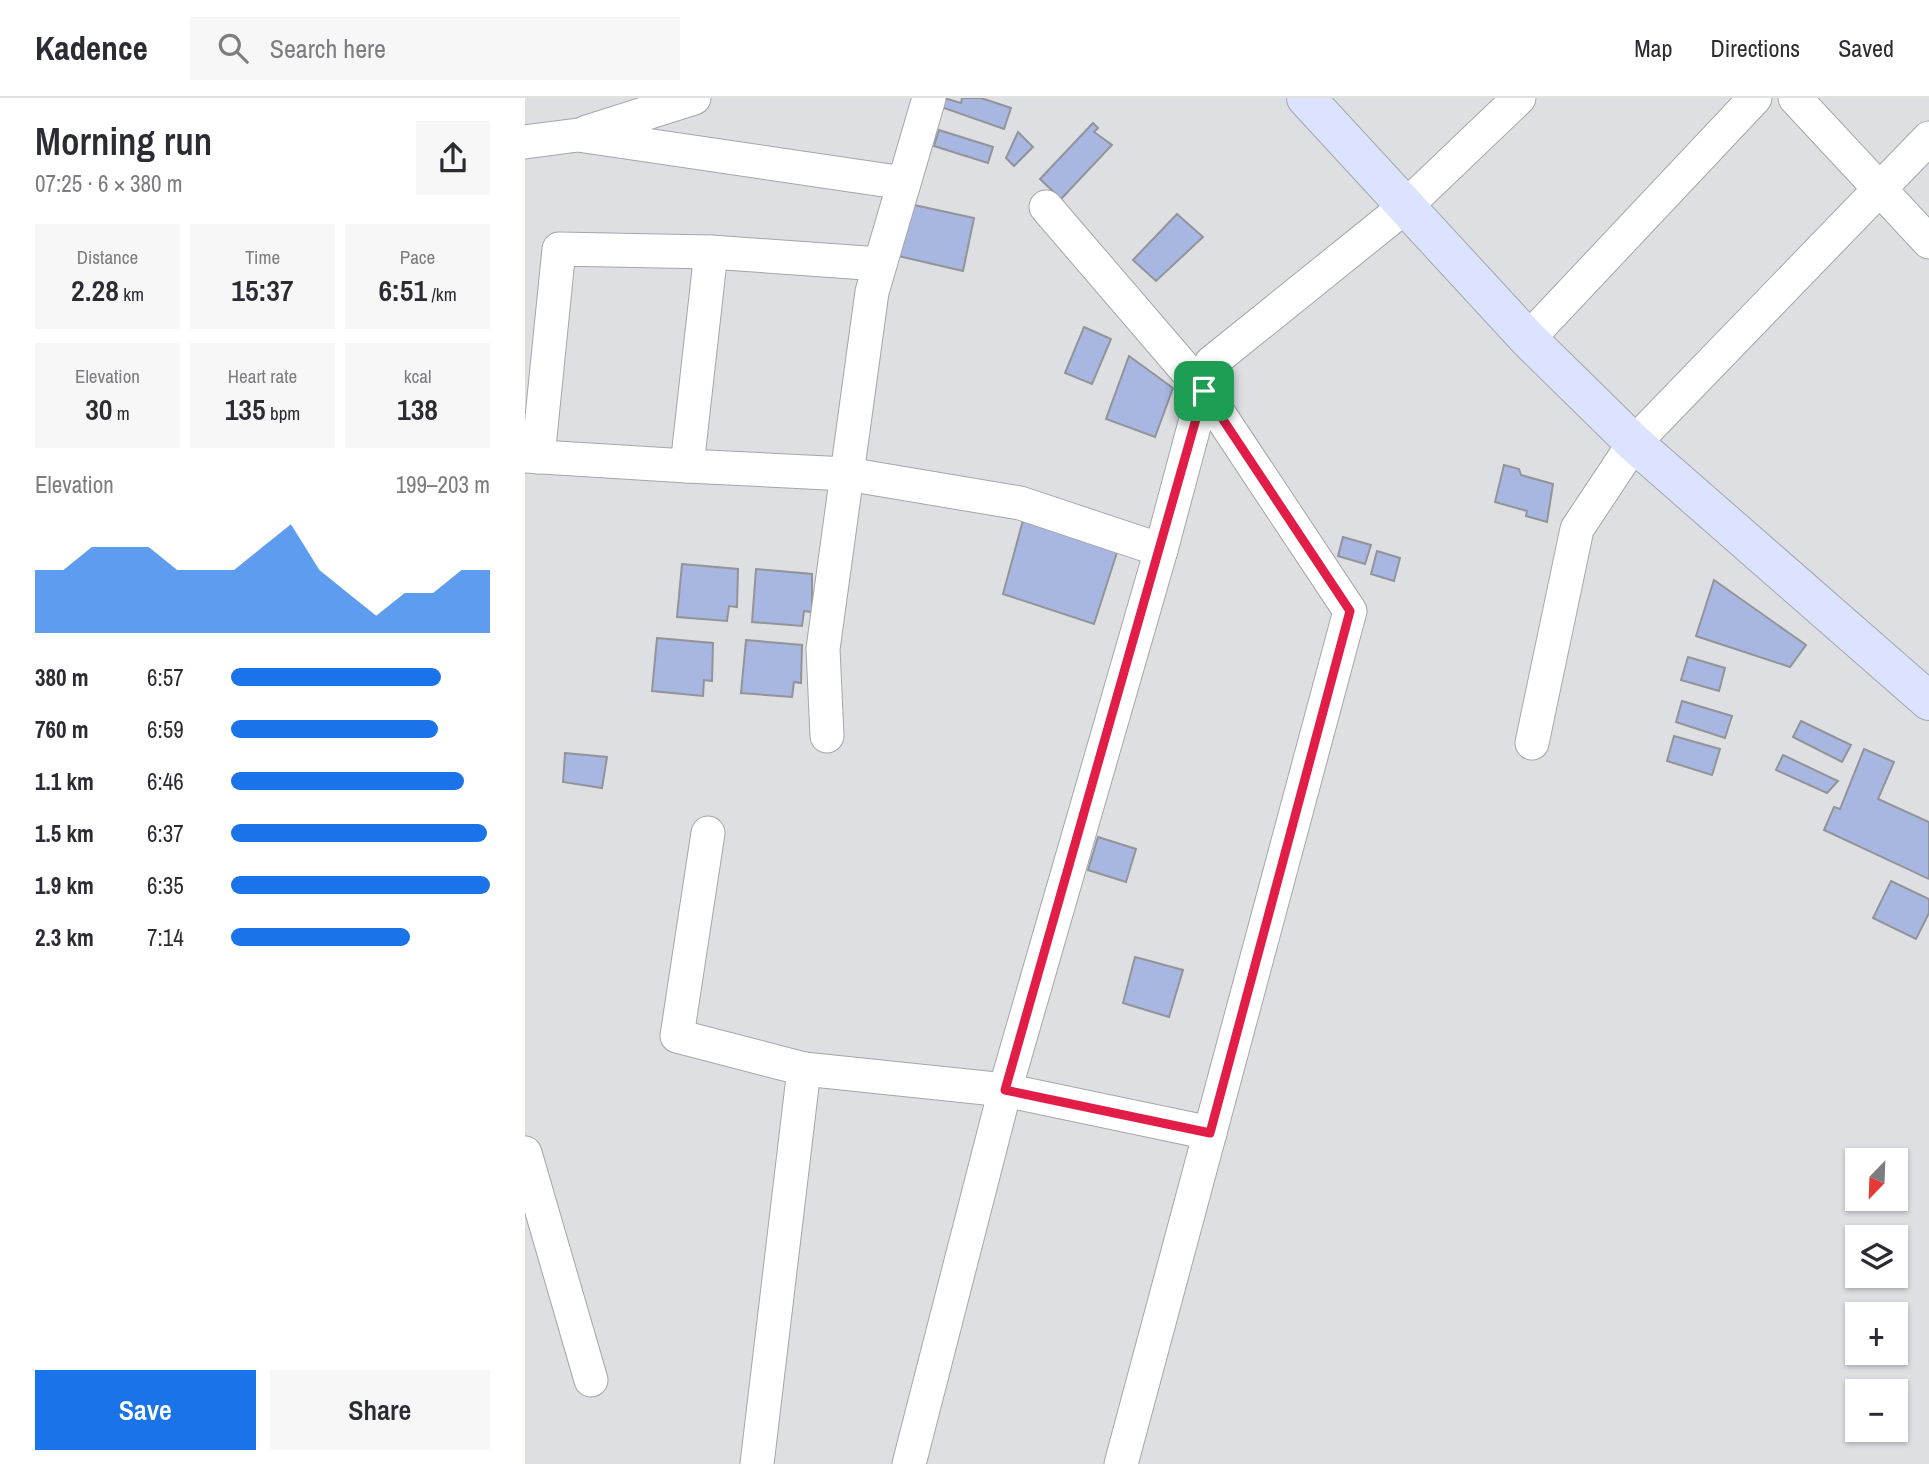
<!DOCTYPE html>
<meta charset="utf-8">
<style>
body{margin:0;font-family:"Archivo Narrow",sans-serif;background:#f7f7f7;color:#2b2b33;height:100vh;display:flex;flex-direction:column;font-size:26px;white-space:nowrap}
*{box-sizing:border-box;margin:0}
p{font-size:23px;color:#7c7c81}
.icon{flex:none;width:38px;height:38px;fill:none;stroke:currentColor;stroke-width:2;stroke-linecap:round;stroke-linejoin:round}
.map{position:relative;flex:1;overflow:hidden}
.details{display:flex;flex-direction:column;background:#fff;width:525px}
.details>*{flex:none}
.needle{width:46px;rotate:203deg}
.controls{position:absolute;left:1320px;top:1050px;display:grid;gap:14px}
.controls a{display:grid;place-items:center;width:63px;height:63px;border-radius:0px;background:#fff;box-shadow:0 2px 5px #0004;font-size:35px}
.pin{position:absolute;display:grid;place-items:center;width:60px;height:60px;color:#fff;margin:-30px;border-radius:14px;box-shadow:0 4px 10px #0006}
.round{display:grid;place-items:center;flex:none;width:74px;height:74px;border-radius:0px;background:#f7f7f7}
.summary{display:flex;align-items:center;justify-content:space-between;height:119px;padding:0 35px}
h1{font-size:38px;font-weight:600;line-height:52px}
.stats{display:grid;grid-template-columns:repeat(3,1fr);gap:10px;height:119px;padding:7px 35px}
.stats div{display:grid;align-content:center;border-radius:0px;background:#f7f7f7;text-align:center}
.stats b{font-size:30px;font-weight:600}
.stats small{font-size:19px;font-weight:400}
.stats p{font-size:19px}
.chart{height:196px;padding:14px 35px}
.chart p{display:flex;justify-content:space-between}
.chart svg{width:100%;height:126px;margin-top:7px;fill:#1a73e8;opacity:.7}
.cta{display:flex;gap:14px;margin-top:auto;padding:14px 35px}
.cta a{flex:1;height:80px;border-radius:0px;background:#1a73e8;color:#fff;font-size:28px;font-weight:600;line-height:80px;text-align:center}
.cta a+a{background:#f7f7f7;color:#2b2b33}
ul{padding:0 35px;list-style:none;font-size:23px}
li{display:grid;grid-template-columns:112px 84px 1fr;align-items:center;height:52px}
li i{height:18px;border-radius:9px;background:#1a73e8}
header{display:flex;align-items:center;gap:42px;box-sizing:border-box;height:98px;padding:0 35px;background:#fff;border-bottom:2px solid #e1e1e2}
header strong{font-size:33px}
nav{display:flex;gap:38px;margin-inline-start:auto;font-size:24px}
.search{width:490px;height:63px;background:#f7f7f7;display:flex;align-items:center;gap:18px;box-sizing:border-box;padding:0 24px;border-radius:0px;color:#7c7c81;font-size:26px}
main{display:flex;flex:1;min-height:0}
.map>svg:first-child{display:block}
</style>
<header>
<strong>Kadence</strong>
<div class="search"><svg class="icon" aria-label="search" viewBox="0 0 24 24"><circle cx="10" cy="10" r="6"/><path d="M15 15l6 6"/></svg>Search here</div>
<nav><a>Map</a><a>Directions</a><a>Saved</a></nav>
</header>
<main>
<section class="details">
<div class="summary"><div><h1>Morning run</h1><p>07:25 · 6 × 380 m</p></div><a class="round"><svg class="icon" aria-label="share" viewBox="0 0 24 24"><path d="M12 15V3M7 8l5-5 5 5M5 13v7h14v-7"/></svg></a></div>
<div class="stats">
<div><p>Distance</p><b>2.28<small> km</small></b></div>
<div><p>Time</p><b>15:37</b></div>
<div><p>Pace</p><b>6:51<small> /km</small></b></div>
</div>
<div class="stats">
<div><p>Elevation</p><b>30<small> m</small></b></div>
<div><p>Heart rate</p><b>135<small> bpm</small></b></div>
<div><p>kcal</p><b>138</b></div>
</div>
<div class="chart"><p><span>Elevation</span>199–203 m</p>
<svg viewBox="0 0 160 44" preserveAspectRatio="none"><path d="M0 44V22L10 22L20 14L30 14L40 14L50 22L60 22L70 22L80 14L90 6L100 22L110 30L120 38L130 30L140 30L150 22L160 22V44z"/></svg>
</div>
<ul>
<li><b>380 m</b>6:57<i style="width:81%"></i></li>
<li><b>760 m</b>6:59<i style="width:80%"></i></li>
<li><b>1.1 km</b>6:46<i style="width:90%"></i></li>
<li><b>1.5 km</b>6:37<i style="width:99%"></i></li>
<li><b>1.9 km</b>6:35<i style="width:100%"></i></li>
<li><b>2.3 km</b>7:14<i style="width:69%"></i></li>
</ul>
<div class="cta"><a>Save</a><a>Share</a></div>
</section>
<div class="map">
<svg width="1404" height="1366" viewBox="0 0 1404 1366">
<rect width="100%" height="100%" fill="#dedfe3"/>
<g fill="#a8b6e2" stroke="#939498" stroke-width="2">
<polygon points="419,0 436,5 437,0 456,0 486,10 479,31 416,9"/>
<polygon points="568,25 573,30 569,34 587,47 536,101 515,81"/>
<polygon points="414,32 468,49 463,65 409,48"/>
<polygon points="493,34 508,49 489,68 481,60"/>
<polygon points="380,105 449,120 438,173 369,157"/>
<polygon points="652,116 678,139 631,183 608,162"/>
<polygon points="559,229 586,241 567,286 540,275"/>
<polygon points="604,258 648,290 630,339 581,321"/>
<polygon points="979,367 994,371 996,377 1028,386 1022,424 1001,418 1002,413 970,404"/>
<polygon points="500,415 595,445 569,526 478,496"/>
<polygon points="818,439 846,447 840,466 813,458"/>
<polygon points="852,453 875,460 869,483 846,476"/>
<polygon points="157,466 213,471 212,509 204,508 202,523 152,519"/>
<polygon points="231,471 287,476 287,514 279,513 277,528 227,524"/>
<polygon points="1189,482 1281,547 1265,569 1171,538"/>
<polygon points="132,540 188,545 187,583 179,582 178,598 127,593"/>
<polygon points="221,542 277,547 276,585 269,584 267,599 216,595"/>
<polygon points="1163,559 1200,570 1194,593 1156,582"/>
<polygon points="1157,603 1207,618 1200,640 1151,624"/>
<polygon points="1276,623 1326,647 1317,664 1268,639"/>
<polygon points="1149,638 1195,651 1187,677 1142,663"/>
<polygon points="1339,651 1369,664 1353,701 1404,724 1404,781 1299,732 1309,709 1315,711"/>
<polygon points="40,655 82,659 77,690 38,684"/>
<polygon points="1258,657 1313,683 1302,695 1251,672"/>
<polygon points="573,739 611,751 601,784 563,772"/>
<polygon points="1366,783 1404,801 1404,815 1391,841 1348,820"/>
<polygon points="610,859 658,872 644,919 598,905"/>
</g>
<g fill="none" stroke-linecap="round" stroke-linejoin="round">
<defs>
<g id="street">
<polyline points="1270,0 1404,144"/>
<polyline points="62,34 169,0"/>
<polyline points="0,44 53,37 379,85"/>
<polyline points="521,109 679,293 825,513 596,1366"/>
<polyline points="186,154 162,368 322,376 495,405 636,452"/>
<polyline points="1003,241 1230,0"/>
<polyline points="0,358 162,368"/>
<polyline points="13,359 34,151 186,154 355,166"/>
<polyline points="302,638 298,551 347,194 404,0"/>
<polyline points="1007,645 1052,431 1109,345 1404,40"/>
<polyline points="183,735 152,938 279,971 480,992 685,1035"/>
<polyline points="0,1055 66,1282"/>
<polyline points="232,1366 279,971"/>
<polyline points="384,1366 480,992 636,452 686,265 881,108 994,0"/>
</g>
<polyline id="secondary" points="781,0 1003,241 1109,345 1404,603"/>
</defs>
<use href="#street" stroke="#a5a6aa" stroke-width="35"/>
<use href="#secondary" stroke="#a5a6aa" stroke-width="40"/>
<use href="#street" stroke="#fff" stroke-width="33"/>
<use href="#secondary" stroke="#dbe3ff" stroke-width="38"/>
</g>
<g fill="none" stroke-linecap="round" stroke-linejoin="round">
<defs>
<polygon id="route" points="679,293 825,513 685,1035 480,992"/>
</defs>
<use href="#route" stroke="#fff" stroke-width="14"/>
<use href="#route" stroke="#e11d48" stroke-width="9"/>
</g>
</svg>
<div class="controls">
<a><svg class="needle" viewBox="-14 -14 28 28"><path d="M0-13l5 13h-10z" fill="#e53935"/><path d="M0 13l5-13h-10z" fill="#7c7c81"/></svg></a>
<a><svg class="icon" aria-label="layers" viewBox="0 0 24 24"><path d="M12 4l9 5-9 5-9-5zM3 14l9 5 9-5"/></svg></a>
<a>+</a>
<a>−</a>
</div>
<div class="pin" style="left:679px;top:293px;background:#1e9e55"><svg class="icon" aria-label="arrive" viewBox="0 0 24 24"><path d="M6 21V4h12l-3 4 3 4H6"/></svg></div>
</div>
</main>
